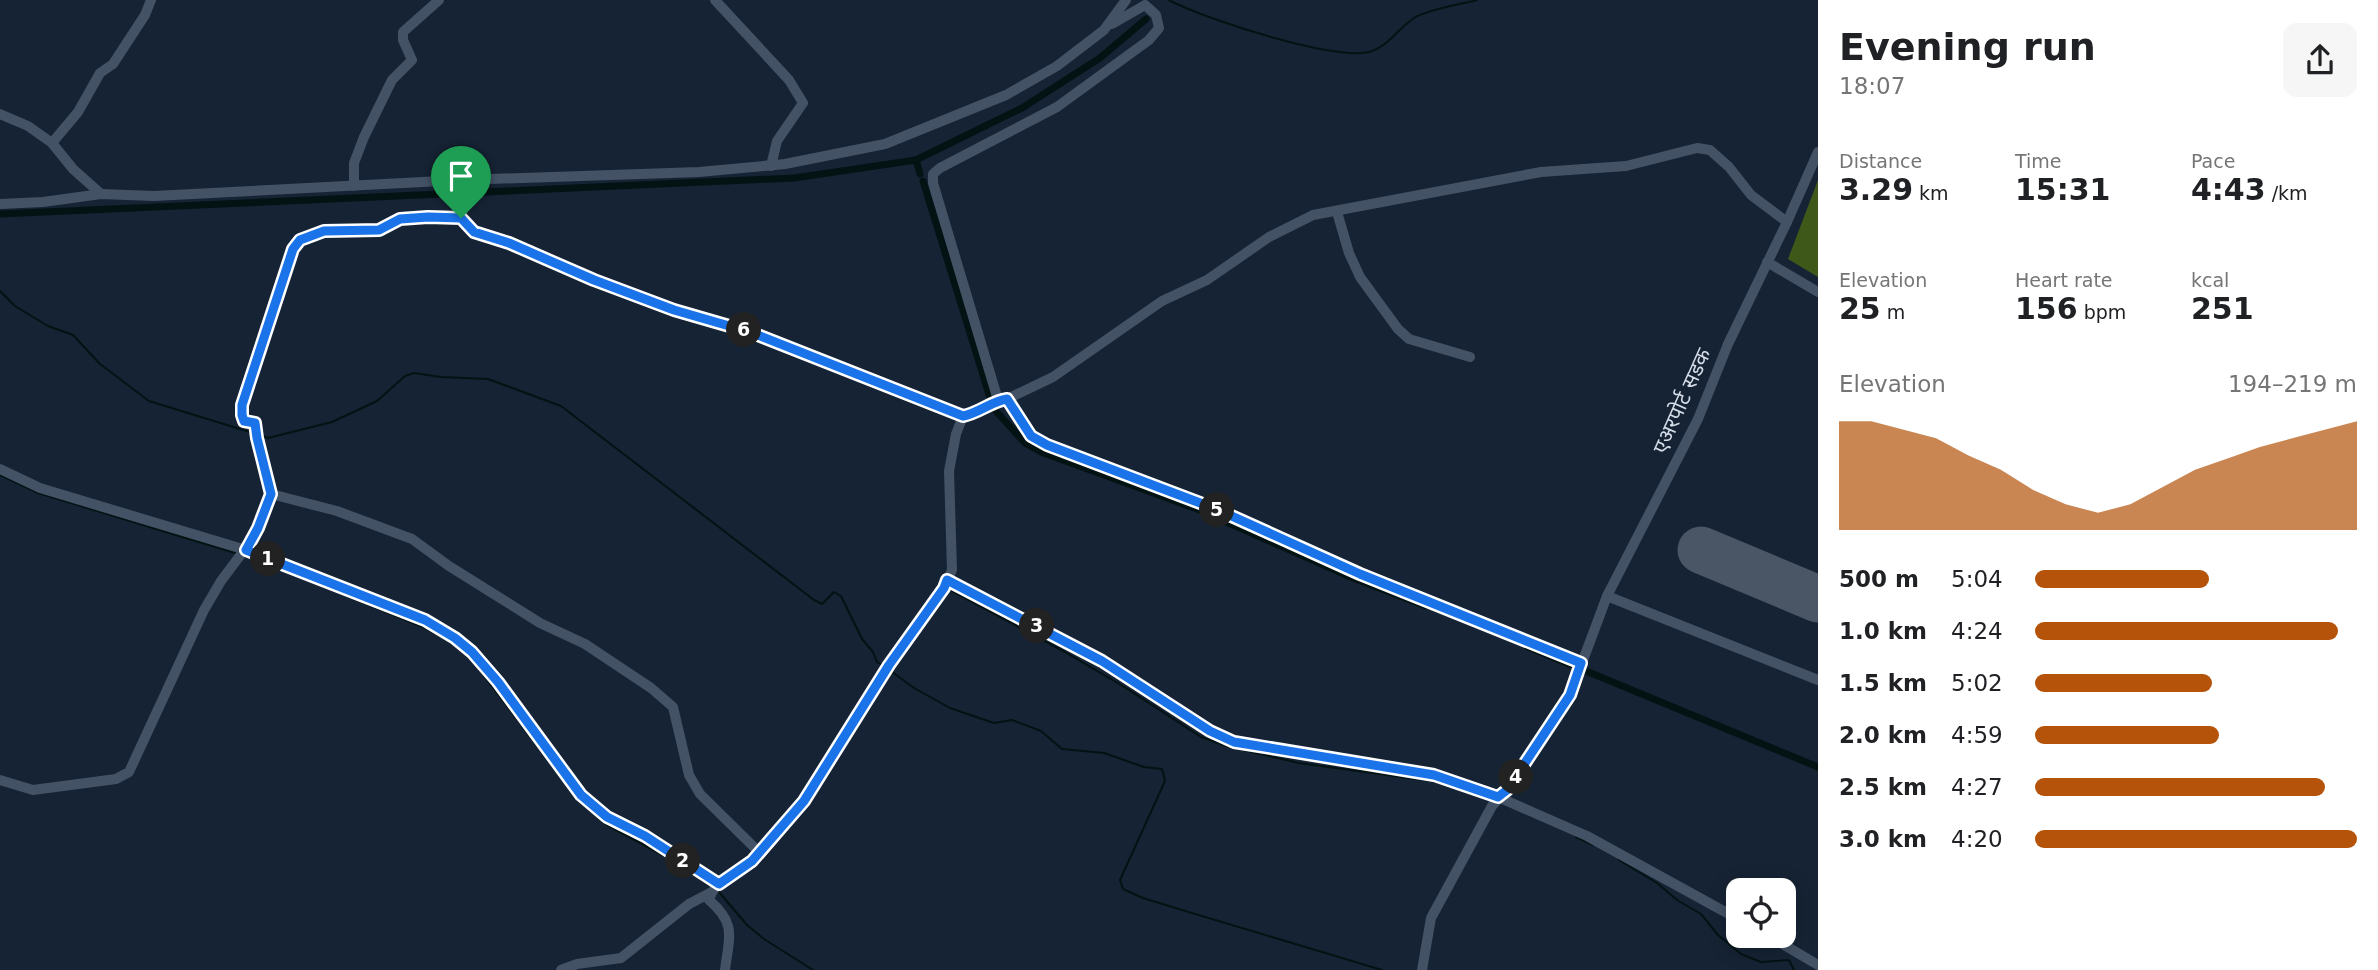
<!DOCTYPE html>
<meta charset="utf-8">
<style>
body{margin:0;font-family:"DejaVu Sans","Noto Sans Devanagari",sans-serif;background:#f6f6f6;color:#202124;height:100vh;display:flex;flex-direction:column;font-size:26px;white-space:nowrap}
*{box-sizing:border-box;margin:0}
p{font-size:23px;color:#757577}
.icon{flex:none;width:38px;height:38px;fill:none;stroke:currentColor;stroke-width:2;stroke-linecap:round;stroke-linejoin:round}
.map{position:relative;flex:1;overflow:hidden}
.panel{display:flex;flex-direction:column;background:#fff;width:560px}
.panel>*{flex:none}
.controls{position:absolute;left:1726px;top:878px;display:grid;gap:14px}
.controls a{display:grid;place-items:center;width:70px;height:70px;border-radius:14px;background:#fff;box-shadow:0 4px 18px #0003;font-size:35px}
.pin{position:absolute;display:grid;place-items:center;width:60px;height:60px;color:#fff;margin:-72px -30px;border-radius:50% 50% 50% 0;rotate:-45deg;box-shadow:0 0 7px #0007}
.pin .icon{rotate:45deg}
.km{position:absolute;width:35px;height:35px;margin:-18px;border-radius:50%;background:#222;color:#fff;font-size:19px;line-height:35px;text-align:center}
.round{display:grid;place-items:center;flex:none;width:74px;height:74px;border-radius:14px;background:#f6f6f6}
.headline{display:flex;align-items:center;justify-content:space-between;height:119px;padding:0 21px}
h1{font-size:38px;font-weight:700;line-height:52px}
.stats{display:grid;grid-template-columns:repeat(3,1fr);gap:10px;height:119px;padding:7px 21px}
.stats div{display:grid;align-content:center}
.stats b{font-size:30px;font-weight:700}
.stats small{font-size:19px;font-weight:400}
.stats p{font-size:19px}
.chart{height:196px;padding:14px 21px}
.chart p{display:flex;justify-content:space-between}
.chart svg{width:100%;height:126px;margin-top:7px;fill:#b45309;opacity:.7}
ul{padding:0 21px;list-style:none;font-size:23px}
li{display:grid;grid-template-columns:112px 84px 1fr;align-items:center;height:52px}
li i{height:18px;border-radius:9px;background:#b45309}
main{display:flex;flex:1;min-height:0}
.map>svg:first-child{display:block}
</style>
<main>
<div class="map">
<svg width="1818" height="970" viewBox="0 0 1818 970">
<rect width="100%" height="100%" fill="#162334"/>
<polygon fill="#3d5819" points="1818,180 1818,277 1788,259"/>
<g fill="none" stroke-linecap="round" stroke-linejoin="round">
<g stroke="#031313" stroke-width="2">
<path d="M1169 0C1202 18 1338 63 1372 51 1389 45 1400 27 1414 18 1426 10 1462 4 1477 0"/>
<polyline points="0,291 15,306 48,326 73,335 100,364 149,401 253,433"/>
<polyline points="262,436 268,438 332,422 377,401 405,376 414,373 441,377 488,379 561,406 814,600 822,604 834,592 841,596 862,639 873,652 877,662 884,666"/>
<polyline points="0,475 38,493 235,553"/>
<polyline points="283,570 425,628 448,640"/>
<polyline points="952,591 1065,652 1126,688 1201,737 1226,746 1299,763 1438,782"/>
<polyline points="469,656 563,780"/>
<polyline points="891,671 914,688 950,708 994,723 1012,720 1041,731 1062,749 1104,753 1144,767 1162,769 1165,781 1120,880 1123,889 1143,898 1182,910 1382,970"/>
<polyline points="580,801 607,825 677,863 712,887"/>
<polyline points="1576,837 1593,845"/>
<polyline points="1619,860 1657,883 1677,900 1701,914 1718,935 1741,954 1761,962 1789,960 1794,970"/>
<polyline points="719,892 747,925 764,939 813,970"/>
</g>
<g stroke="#031313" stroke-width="7">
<polyline points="916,160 920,174"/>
<polyline points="923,181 991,401"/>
<polyline points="0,214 794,178 916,160 1022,108 1100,58 1146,19"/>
<polyline points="994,409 1025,443 1041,452 1197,509 1353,578 1426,606"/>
<polyline points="1528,647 1818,767"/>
</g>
<polyline stroke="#4a5666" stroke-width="47" points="1701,550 1818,599"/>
<g stroke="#435265" stroke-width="10">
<polyline points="715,0 789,80 803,103 777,141 771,166"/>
<polyline points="0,114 28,126 52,143 73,169 101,194"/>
<polyline points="52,143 78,112 100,73 113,64 145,15 151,0"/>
<polyline points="461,180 463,211 461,217 474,232 509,243 594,280 674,310 750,332 963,416"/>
<polyline points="354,186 354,163 364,137 392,80 412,60 403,40 403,32 439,0"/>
<polyline points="0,204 43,202 101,194 154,196 461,180 699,172 785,164 885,144 1006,95 1057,66 1104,30 1126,0"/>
<polyline points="1337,212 1349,253 1360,277 1398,329 1409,339 1470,357"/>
<polyline points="1767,262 1818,292"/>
<polyline points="1007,399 1053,377 1162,301 1207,280 1269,237 1313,215 1541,172 1626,166 1697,148 1710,150 1729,167 1751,195 1787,222"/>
<polyline points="998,400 933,183 933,174 940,168 1057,107 1149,40 1159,28 1156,15 1145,5 1112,24"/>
<polyline points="0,469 40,488 246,550 425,620 455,638 472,652 498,683 581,795 606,817 645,836 719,884"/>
<polyline points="271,494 337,511 412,539 449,566 540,623 585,644 651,688 673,707 689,775 700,794 759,852"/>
<polyline points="947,580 1102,661 1210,731 1234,742 1434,775 1498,797 1587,836 1738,919"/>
<polyline points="1607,596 1818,680"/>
<polyline points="0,780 33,790 116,779 129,772 204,610 221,581 251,541 267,508 271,494 257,431 255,423 244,421 242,415 242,405 293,249 300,240 324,231 379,230 399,219 461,217"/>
<path d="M712 892 709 900C737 924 729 937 725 970"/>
<polyline points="1769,936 1818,965"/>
<path d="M561 970 577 964 621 958 689 904 712 892 719 884 752 861 804 801 889 665 944 588 952 570 949 471 956 434 963 416C979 413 992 401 1007 399L1031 436 1047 445 1216 509 1361 574 1581 663"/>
<polyline points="1422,970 1431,918 1492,806 1507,790 1570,695 1607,596 1698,419 1728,344 1787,222 1818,152"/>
</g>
</g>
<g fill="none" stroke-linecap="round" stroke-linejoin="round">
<defs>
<path id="route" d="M428 217 461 218 474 232 509 243 594 280 674 310 750 332 963 416C979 413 992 401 1007 399L1031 436 1047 445 1216 509 1360 574 1581 663 1570 695 1507 790 1498 797 1434 775 1234 742 1210 731 1102 661 947 580 944 588 889 665 804 801 752 861 719 884 645 836 607 817 581 795 498 682 472 652 455 638 425 620 246 550 258 528 271 494 257 438 255 423 244 421 242 415V405L293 249 300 240 324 231 379 230 400 219Z"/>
</defs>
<use href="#route" stroke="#fff" stroke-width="14"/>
<use href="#route" stroke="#1a73e8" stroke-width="9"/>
</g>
<g text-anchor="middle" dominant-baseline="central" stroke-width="5" stroke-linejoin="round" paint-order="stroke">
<g font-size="21" fill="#d4dce7" stroke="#162334">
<text transform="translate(1682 401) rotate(-66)">एअरपोर्ट सडक</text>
</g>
</g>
</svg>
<div class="controls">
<a><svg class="icon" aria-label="locate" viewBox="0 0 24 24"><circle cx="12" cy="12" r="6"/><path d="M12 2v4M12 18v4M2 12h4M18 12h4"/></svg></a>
</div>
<div class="pin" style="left:461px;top:218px;background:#1e9e55"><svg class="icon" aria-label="arrive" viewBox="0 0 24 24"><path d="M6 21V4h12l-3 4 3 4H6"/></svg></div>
<b class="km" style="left:268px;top:559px">1</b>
<b class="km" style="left:683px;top:861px">2</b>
<b class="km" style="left:1037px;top:626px">3</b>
<b class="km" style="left:1516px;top:777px">4</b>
<b class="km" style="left:1217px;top:510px">5</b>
<b class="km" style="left:744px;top:330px">6</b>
</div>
<section class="panel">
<div class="headline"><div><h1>Evening run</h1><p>18:07</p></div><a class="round"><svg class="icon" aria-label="share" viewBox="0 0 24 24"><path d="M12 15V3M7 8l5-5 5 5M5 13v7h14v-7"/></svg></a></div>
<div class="stats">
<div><p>Distance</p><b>3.29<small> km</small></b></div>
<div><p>Time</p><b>15:31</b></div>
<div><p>Pace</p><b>4:43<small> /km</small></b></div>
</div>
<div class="stats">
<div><p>Elevation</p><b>25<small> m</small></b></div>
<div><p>Heart rate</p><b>156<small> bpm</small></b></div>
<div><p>kcal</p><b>251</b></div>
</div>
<div class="chart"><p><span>Elevation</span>194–219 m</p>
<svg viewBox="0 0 160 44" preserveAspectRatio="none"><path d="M0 44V6L10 6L20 9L30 12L40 18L50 23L60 30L70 35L80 38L90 35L100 29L110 23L120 19L130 15L140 12L150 9L160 6V44z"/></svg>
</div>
<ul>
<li><b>500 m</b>5:04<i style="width:54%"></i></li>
<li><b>1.0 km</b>4:24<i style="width:94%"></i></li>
<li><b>1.5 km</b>5:02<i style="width:55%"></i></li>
<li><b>2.0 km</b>4:59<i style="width:57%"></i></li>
<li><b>2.5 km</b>4:27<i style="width:90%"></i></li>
<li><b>3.0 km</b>4:20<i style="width:100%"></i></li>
</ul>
</section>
</main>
